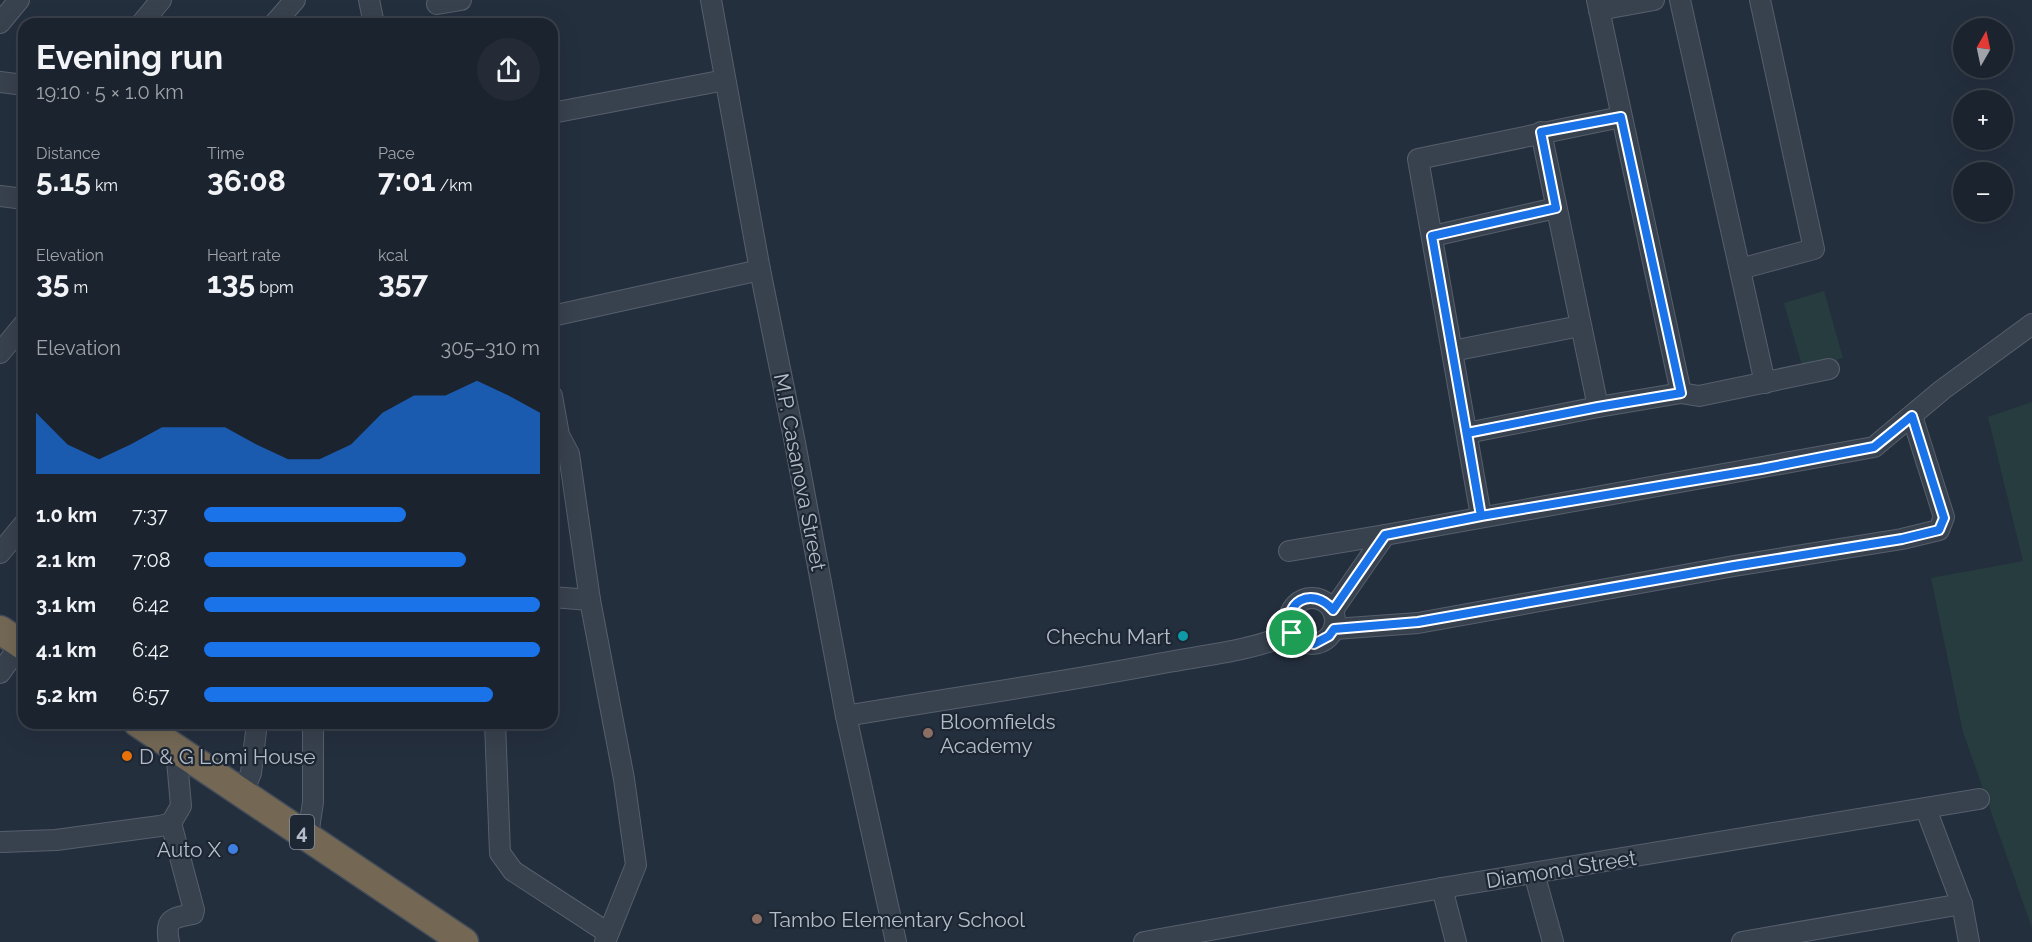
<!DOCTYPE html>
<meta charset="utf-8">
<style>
body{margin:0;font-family:Raleway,sans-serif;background:#242b36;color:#f1f3f6;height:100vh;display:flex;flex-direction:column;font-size:22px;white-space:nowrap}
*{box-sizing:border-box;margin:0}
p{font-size:20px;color:#a0a4aa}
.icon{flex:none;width:33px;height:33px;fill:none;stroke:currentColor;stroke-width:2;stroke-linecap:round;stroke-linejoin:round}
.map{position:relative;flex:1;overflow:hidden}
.side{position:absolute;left:18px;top:18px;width:540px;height:711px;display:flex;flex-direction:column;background:#1b232e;border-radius:18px;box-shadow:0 6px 24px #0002,0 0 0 2px #39404a}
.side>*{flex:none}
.needle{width:39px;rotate:9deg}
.controls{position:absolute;left:1953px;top:18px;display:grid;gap:12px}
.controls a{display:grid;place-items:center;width:60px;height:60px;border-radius:50%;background:#1b232e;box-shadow:0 6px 24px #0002,0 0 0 2px #39404a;font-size:30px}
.pin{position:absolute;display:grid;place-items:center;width:51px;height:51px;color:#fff;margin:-26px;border:3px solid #fff;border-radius:50%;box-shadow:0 2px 6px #0007}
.round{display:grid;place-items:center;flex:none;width:63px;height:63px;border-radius:32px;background:#242b36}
.overview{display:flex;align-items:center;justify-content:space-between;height:102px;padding:0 18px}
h1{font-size:33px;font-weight:700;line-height:45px}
.stats{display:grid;grid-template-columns:repeat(3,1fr);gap:9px;height:102px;padding:6px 18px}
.stats div{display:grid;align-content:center}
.stats b{font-size:30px;font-weight:700}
.stats small{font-size:16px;font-weight:400}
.stats p{font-size:16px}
.chart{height:168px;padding:12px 18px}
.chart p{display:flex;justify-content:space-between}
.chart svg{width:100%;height:108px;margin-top:6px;fill:#1a73e8;opacity:.7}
ul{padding:0 18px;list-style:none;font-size:20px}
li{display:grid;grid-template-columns:96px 72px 1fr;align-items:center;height:45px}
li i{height:15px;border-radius:8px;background:#1a73e8}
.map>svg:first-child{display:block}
</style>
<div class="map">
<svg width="2032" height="942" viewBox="0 0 2032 942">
<rect width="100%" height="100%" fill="#242f3e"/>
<g fill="#263c3f">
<polygon points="1824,291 1843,358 1803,369 1784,303"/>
<polygon points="2032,402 2032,928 1963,732 1931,578 2023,561 1988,417"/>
</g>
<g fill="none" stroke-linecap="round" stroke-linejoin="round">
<defs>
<g id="minor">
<polyline points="369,0 374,24"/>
<polyline points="711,0 760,270 795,443 846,716 896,942"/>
<polyline points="1597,0 1681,393"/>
<polyline points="1680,0 1765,383"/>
<polyline points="437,4 461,0"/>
<polyline points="1599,10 1654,0"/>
<polyline points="0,23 19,0"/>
<polyline points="141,24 161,0"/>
<polyline points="274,24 295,0"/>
<polyline points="0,82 24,85"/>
<polyline points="552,113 725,80"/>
<polyline points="1541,132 1598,407"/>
<polyline points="0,196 24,199"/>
<polyline points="1433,236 1556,208"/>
<polyline points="1740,269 1814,249 1760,0"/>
<polyline points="552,316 760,270"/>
<polyline points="1452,351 1580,326"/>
<polyline points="0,353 24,324"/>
<polyline points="552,396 559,435 569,454 590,600 624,779 636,865 605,942"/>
<polyline points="1467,433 1598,407 1681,393 1699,396 1829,369"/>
<polyline points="1481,516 1418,159 1621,117"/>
<polyline points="1289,551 1385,535"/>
<polyline points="0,553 24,524"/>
<polyline points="552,597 590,600"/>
<circle cx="1312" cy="621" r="23"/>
<polyline points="1333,610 1385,535 1874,447 1942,390 2032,324"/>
<polyline points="1334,629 1418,623 1734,566 1902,539 1939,530 1944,517 1912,416"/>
<polyline points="0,673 21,644"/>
<path d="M846 716C952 698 1058 683 1163 663 1206 655 1252 651 1292 633"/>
<polyline points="495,723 500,853 513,871 608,933"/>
<polyline points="243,792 251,773 257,723"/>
<polyline points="1926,809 1962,904 1969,942"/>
<polyline points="308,836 313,802 313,723"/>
<polyline points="2,842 56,840 160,826 171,823 181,806 176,749"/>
<polyline points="1534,873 1553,942"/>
<polyline points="1442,888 1456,942"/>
<path d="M169 942C164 918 173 918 193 914L194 910 171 823"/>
<polyline points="1144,942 1442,888 1979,799"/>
<polyline points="1742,942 1962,904"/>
</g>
<g id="highway">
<polyline points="0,630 24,646"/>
<polyline points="138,723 464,942"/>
</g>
</defs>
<use href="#minor" stroke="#565f6c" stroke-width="22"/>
<use href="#highway" stroke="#434c59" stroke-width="31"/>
<use href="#minor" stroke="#38414e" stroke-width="20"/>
<use href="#highway" stroke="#746855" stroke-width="28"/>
</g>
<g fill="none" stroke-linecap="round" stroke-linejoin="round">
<defs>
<path id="route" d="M1292 633 1298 639 1314 644 1329 636 1334 629 1418 622 1734 566 1902 539 1939 530 1944 518 1912 416 1874 447 1761 469 1481 516 1432 236 1556 208 1541 132 1621 117 1681 393 1598 407 1467 433 1481 516 1385 535 1333 610C1312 585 1281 602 1292 633"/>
</defs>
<use href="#route" stroke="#fff" stroke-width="12"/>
<use href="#route" stroke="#1a73e8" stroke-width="8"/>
</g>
<circle fill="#0f9aa8" stroke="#1d2633" stroke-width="2" cx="1183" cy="636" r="6"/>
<g fill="#8d6e63" stroke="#1d2633" stroke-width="2">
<circle cx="928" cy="733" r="6"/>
<circle cx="757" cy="919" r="6"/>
</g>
<circle fill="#e8710a" stroke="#1d2633" stroke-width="2" cx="127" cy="756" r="6"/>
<circle fill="#3f7fe0" stroke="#1d2633" stroke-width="2" cx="233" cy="849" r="6"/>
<g text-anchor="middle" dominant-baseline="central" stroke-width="4.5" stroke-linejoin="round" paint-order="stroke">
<rect fill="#1d2633" stroke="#878f9c" stroke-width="1.5" x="290" y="815" width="24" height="34" rx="4.5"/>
<g font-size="20" font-weight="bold" fill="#b4bcc9">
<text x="302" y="832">4</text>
</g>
<g font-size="21" fill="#b4bcc9" stroke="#1d2633">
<text transform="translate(800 472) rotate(79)">M.P. Casanova Street</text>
<text transform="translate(1561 869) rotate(-9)">Diamond Street</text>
</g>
<g font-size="21" fill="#b4bcc9" stroke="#1d2633" text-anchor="start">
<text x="1171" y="636" text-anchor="end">Chechu Mart</text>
<text x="940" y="721">Bloomfields<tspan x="940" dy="24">Academy</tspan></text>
<text x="139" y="756">D &amp; G Lomi House</text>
<text x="221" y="849" text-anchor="end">Auto X</text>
<text x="769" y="919">Tambo Elementary School</text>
</g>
</g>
</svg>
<div class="controls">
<a><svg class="needle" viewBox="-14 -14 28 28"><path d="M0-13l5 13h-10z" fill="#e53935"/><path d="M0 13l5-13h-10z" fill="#a0a4aa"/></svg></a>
<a>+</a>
<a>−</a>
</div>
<div class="pin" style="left:1292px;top:633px;background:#1e9e55"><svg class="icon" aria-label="arrive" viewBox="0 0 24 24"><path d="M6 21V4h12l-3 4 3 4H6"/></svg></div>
<section class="side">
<div class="overview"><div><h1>Evening run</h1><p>19:10 · 5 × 1.0 km</p></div><a class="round"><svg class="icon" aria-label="share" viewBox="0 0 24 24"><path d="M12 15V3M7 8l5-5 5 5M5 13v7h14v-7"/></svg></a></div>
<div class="stats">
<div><p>Distance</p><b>5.15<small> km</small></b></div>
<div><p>Time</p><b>36:08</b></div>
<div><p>Pace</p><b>7:01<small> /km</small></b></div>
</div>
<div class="stats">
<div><p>Elevation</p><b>35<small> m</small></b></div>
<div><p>Heart rate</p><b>135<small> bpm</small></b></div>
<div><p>kcal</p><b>357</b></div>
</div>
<div class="chart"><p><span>Elevation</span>305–310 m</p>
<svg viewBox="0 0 160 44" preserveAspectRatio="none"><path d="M0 44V19L10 32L20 38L30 32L40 25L50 25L60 25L70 32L80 38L90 38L100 32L110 19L120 12L130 12L140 6L150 12L160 19V44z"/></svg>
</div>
<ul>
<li><b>1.0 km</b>7:37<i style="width:60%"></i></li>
<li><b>2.1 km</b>7:08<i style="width:78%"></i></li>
<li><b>3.1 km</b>6:42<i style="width:100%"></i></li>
<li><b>4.1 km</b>6:42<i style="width:100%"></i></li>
<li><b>5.2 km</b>6:57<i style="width:86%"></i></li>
</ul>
</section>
</div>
